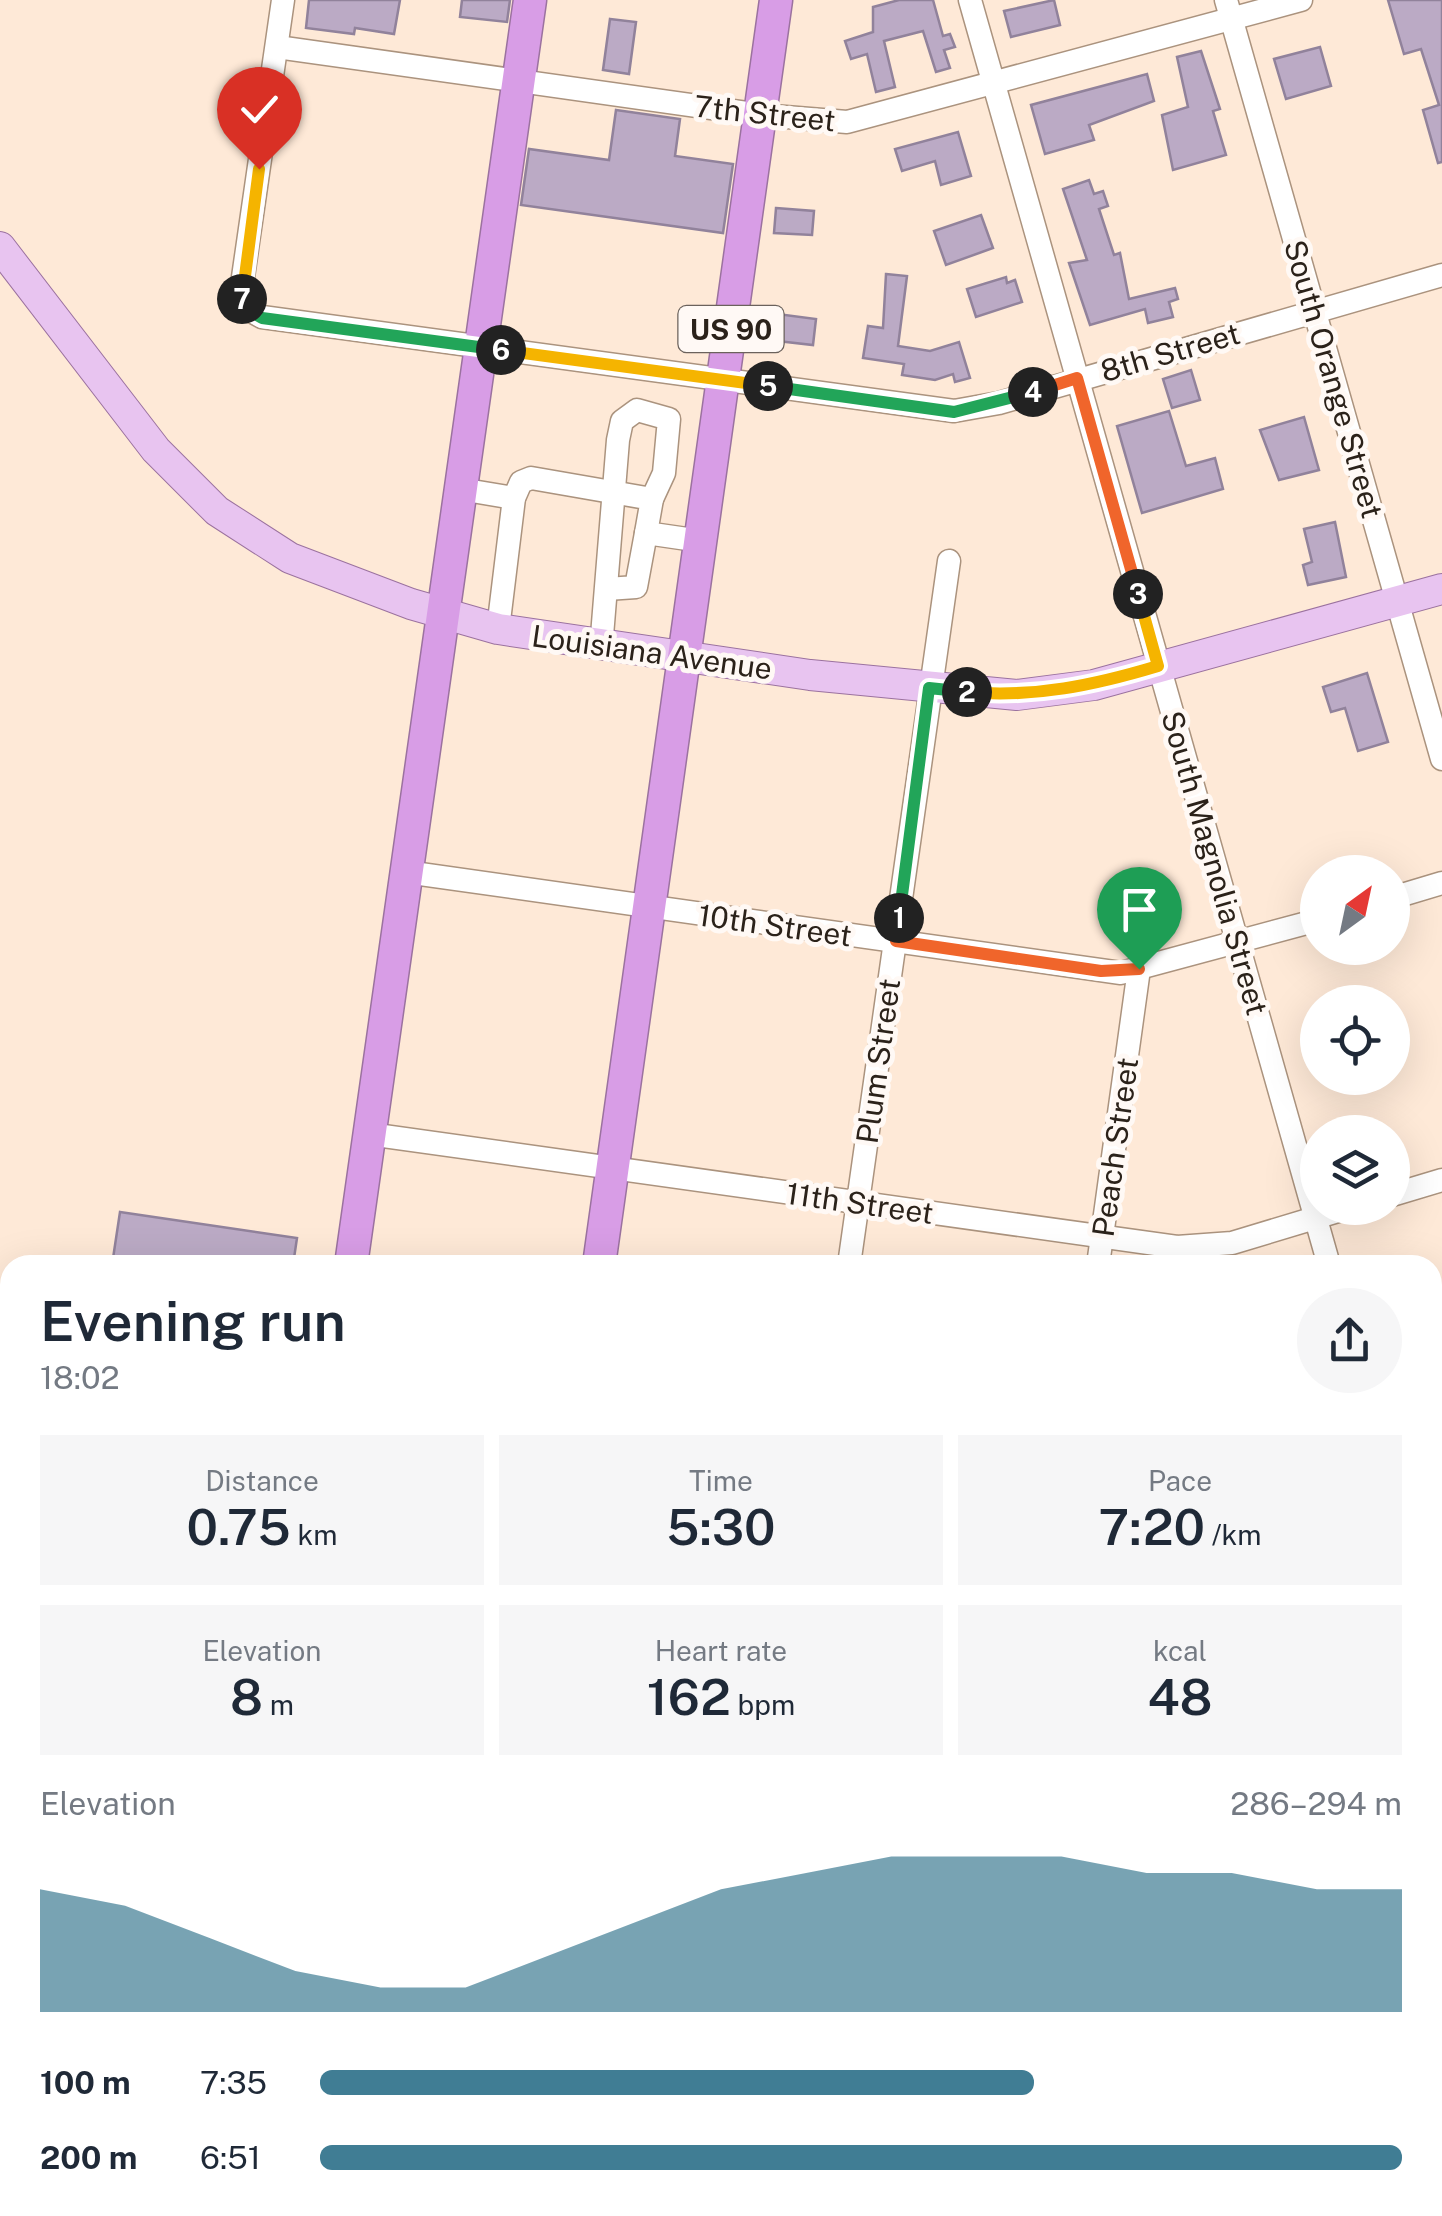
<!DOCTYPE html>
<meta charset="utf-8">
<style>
body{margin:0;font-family:"Public Sans",sans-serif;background:#f6f6f7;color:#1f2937;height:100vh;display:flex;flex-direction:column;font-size:38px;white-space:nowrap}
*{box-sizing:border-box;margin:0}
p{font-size:32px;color:#747a83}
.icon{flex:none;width:55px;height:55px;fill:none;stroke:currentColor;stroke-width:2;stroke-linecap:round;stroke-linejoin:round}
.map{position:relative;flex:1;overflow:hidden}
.panel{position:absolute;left:0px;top:1255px;width:1442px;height:962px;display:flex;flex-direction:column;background:#fff;border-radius:30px 30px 0 0;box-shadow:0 10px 40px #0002}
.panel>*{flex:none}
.needle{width:65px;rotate:33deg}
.fabs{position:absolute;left:1300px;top:855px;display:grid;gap:20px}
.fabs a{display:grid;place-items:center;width:110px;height:110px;border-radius:50%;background:#fff;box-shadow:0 10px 40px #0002;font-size:50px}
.pin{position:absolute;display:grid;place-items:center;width:85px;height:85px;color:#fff;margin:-102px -42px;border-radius:50% 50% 50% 0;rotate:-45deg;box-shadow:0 0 10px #0007}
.pin .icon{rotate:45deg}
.km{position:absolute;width:50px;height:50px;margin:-25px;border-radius:50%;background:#222;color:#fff;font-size:28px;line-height:50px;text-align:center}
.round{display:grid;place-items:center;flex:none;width:105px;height:105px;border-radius:52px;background:#f6f6f7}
.summary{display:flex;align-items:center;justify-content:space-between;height:170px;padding:0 40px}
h1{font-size:55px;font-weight:600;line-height:75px}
.stats{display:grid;grid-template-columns:repeat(3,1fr);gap:15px;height:170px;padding:10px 40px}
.stats div{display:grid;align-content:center;border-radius:0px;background:#f6f6f7;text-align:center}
.stats b{font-size:50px;font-weight:600}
.stats small{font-size:28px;font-weight:400}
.stats p{font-size:28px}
.chart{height:280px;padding:20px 40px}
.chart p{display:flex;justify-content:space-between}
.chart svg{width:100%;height:180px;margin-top:10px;fill:#407d94;opacity:.7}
ul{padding:0 40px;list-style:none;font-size:32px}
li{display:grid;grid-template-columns:160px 120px 1fr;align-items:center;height:75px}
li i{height:25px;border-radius:12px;background:#407d94}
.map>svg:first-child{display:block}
</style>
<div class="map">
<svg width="1442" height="2216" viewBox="0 0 1442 2216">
<rect width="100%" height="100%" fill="#fee9d7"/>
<g fill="#bbaac5" stroke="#91829b" stroke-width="2.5">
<polygon points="309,0 400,0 394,34 355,28 354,34 306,28"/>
<polygon points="462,0 510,0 507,22 460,17"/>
<polygon points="899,0 933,0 943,36 950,34 955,47 944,50 950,68 936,72 923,31 884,41 895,87 876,92 867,54 851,59 845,41 873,32 873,7"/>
<polygon points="1054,0 1060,25 1011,37 1004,11"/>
<polygon points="1388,0 1442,0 1442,162 1438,163 1423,110 1439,105 1421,49 1404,54"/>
<polygon points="610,19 636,22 629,74 603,70"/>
<polygon points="1320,47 1331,86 1286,99 1274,59"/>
<polygon points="1201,51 1220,109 1213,111 1226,155 1173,170 1162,115 1188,107 1177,57"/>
<polygon points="1147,74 1154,101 1089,125 1094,140 1045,154 1031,105"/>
<polygon points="616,110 680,119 675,156 733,164 723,233 521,205 529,149 609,160"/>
<polygon points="958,132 971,176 941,185 935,161 902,171 895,149"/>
<polygon points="1089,180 1094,194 1103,191 1108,206 1099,209 1114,255 1120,253 1129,299 1175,288 1178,299 1169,302 1173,317 1148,323 1145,309 1090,325 1069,263 1087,260 1063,189"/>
<polygon points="776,208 814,211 812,235 774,233"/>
<polygon points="981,215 993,248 946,265 934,231"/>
<polygon points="886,274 907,276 898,346 930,351 959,342 970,378 955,382 953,374 935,380 902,375 904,364 863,358 868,326 883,328"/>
<polygon points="1006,277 1007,283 1015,280 1022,302 976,317 967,289"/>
<polygon points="754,311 816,319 813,345 751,338"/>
<polygon points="1191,370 1200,400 1172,408 1163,379"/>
<polygon points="1169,411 1186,466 1215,458 1223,489 1142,513 1117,426"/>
<polygon points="1304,417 1319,470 1279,480 1260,430"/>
<polygon points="1335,522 1346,577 1308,585 1303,565 1312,562 1304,529"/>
<polygon points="1367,673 1388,742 1358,751 1345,708 1331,712 1323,687"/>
<polygon points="120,1212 297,1238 293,1265 112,1265"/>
</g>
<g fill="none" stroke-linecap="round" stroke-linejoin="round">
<defs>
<g id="minor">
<polyline points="283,0 241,291 244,307 262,317 954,411 999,403 1442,275"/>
<polyline points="970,0 1329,1265"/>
<polyline points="1226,0 1442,759"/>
<polyline points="277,47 761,115 847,122 1301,0"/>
<polyline points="460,489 514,498"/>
<polyline points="607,589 636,587 646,533"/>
<polyline points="498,629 514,498 521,482 531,478 652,499 646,533 701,541"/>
<polyline points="601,648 618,440 622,421 637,410 669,419 664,473 652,499"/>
<polyline points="406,872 1121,973 1318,920"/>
<polyline points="1392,898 1442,883"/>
<polyline points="369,1134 1177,1247 1232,1243 1348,1208"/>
<polyline points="1392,1195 1442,1180"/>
<polyline points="849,1265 949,561"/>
<polyline points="1098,1265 1139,969"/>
<polyline points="0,1437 10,1439"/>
<polyline points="1432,1483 1442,1480"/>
<polyline points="0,1573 10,1494"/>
<polyline points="1432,1623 1442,1656"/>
<polyline points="1432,1794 1442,1791"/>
<polyline points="0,1967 10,1963"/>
<polyline points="1432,2091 1442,2091"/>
<polyline points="136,2208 139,2216"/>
<polyline points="321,2208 382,2216"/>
<polyline points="713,2216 714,2208"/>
<polyline points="952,2216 953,2208"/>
<polyline points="1205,2216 1207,2208"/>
</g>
<polyline id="major" points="0,247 156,450 217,511 290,558 411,604 498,629 810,675 1017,695 1094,685 1442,589"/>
<g id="highway">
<polyline points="351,1265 530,0"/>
<polyline points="599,1265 776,0"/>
<polyline points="239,2208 239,2216"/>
<polyline points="464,2216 466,2208"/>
</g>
</defs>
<use href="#minor" stroke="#ab937e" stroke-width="25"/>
<use href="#major" stroke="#9b729f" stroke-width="32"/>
<use href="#highway" stroke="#9b729f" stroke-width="35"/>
<use href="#minor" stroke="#fff" stroke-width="22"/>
<use href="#major" stroke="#e8c4f0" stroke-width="30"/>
<use href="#highway" stroke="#d89de6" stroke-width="32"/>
</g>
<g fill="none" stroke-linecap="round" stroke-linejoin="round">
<defs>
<polyline id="split-1" points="899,918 896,941 1101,971 1139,969"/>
<polyline id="split-2" points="899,918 929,688 967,692"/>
<path id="split-3" d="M967 692C1034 698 1095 685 1158 666L1138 594"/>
<polyline id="split-4" points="1033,392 1077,378 1138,594"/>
<polyline id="split-5" points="768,386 954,412 1033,392"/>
<polyline id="split-6" points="501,350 768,386"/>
<polyline id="split-7" points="242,299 244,307 262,318 501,350"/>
<polyline id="split-8" points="242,299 259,169"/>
</defs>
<use href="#split-1" stroke="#fff" stroke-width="20"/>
<use href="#split-2" stroke="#fff" stroke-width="20"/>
<use href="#split-3" stroke="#fff" stroke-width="20"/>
<use href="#split-4" stroke="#fff" stroke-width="20"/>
<use href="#split-5" stroke="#fff" stroke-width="20"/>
<use href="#split-6" stroke="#fff" stroke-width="20"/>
<use href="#split-7" stroke="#fff" stroke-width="20"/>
<use href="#split-8" stroke="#fff" stroke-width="20"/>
<use href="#split-1" stroke="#f0652b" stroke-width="12"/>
<use href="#split-2" stroke="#22a559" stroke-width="12"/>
<use href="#split-3" stroke="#f5b400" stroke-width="12"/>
<use href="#split-4" stroke="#f0652b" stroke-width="12"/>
<use href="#split-5" stroke="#22a559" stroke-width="12"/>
<use href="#split-6" stroke="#f5b400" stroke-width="12"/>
<use href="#split-7" stroke="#22a559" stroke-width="12"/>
<use href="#split-8" stroke="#f5b400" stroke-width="12"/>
</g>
<g text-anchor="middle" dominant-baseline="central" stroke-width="10" stroke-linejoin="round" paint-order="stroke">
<rect fill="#fff9f5" stroke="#6b625c" stroke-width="2.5" x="678.5" y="306" width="105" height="46" rx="8"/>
<g font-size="28" font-weight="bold" fill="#2b221a">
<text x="731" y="329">US 90</text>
</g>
<g font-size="30" fill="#2b221a" stroke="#fff9f5">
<text transform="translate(765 113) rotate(6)">7th Street</text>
<text transform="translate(1170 352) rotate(-16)">8th Street</text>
<text transform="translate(1334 379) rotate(74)">South Orange Street</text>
<text transform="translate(652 652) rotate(8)">Louisiana Avenue</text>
<text transform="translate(1215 863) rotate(74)">South Magnolia Street</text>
<text transform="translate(775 925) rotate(8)">10th Street</text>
<text transform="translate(878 1061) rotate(-82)">Plum Street</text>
<text transform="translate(1115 1147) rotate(-82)">Peach Street</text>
<text transform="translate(860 1203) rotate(8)">11th Street</text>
</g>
</g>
</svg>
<div class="fabs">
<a><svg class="needle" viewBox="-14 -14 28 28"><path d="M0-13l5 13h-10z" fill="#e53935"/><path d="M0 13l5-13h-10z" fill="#747a83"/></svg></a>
<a><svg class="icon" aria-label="locate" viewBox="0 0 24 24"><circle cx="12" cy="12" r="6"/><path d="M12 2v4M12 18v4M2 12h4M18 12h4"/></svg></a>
<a><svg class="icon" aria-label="layers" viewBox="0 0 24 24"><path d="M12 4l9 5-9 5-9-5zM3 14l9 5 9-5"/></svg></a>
</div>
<div class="pin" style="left:1139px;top:969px;background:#1e9e55"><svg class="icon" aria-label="arrive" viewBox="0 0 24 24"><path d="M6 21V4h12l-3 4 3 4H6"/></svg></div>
<div class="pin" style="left:259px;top:169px;background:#d93025"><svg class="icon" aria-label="check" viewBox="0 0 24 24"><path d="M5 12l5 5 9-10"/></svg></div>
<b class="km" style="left:899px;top:918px">1</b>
<b class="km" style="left:967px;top:692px">2</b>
<b class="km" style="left:1138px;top:594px">3</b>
<b class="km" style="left:1033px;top:392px">4</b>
<b class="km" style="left:768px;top:386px">5</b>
<b class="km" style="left:501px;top:350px">6</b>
<b class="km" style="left:242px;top:299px">7</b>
<section class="panel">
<div class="summary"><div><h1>Evening run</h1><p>18:02</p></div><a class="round"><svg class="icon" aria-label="share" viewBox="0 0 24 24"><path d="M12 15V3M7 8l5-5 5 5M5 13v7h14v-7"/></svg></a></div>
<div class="stats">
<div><p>Distance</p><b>0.75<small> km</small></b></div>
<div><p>Time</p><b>5:30</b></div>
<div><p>Pace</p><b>7:20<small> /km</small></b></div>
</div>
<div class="stats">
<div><p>Elevation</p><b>8<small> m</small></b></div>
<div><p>Heart rate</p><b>162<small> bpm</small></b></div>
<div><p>kcal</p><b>48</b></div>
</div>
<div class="chart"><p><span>Elevation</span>286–294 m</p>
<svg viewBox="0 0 160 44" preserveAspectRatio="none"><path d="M0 44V14L10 18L20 26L30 34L40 38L50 38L60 30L70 22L80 14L90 10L100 6L110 6L120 6L130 10L140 10L150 14L160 14V44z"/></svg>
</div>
<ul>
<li><b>100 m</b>7:35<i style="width:66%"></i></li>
<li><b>200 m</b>6:51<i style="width:100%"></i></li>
</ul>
</section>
</div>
